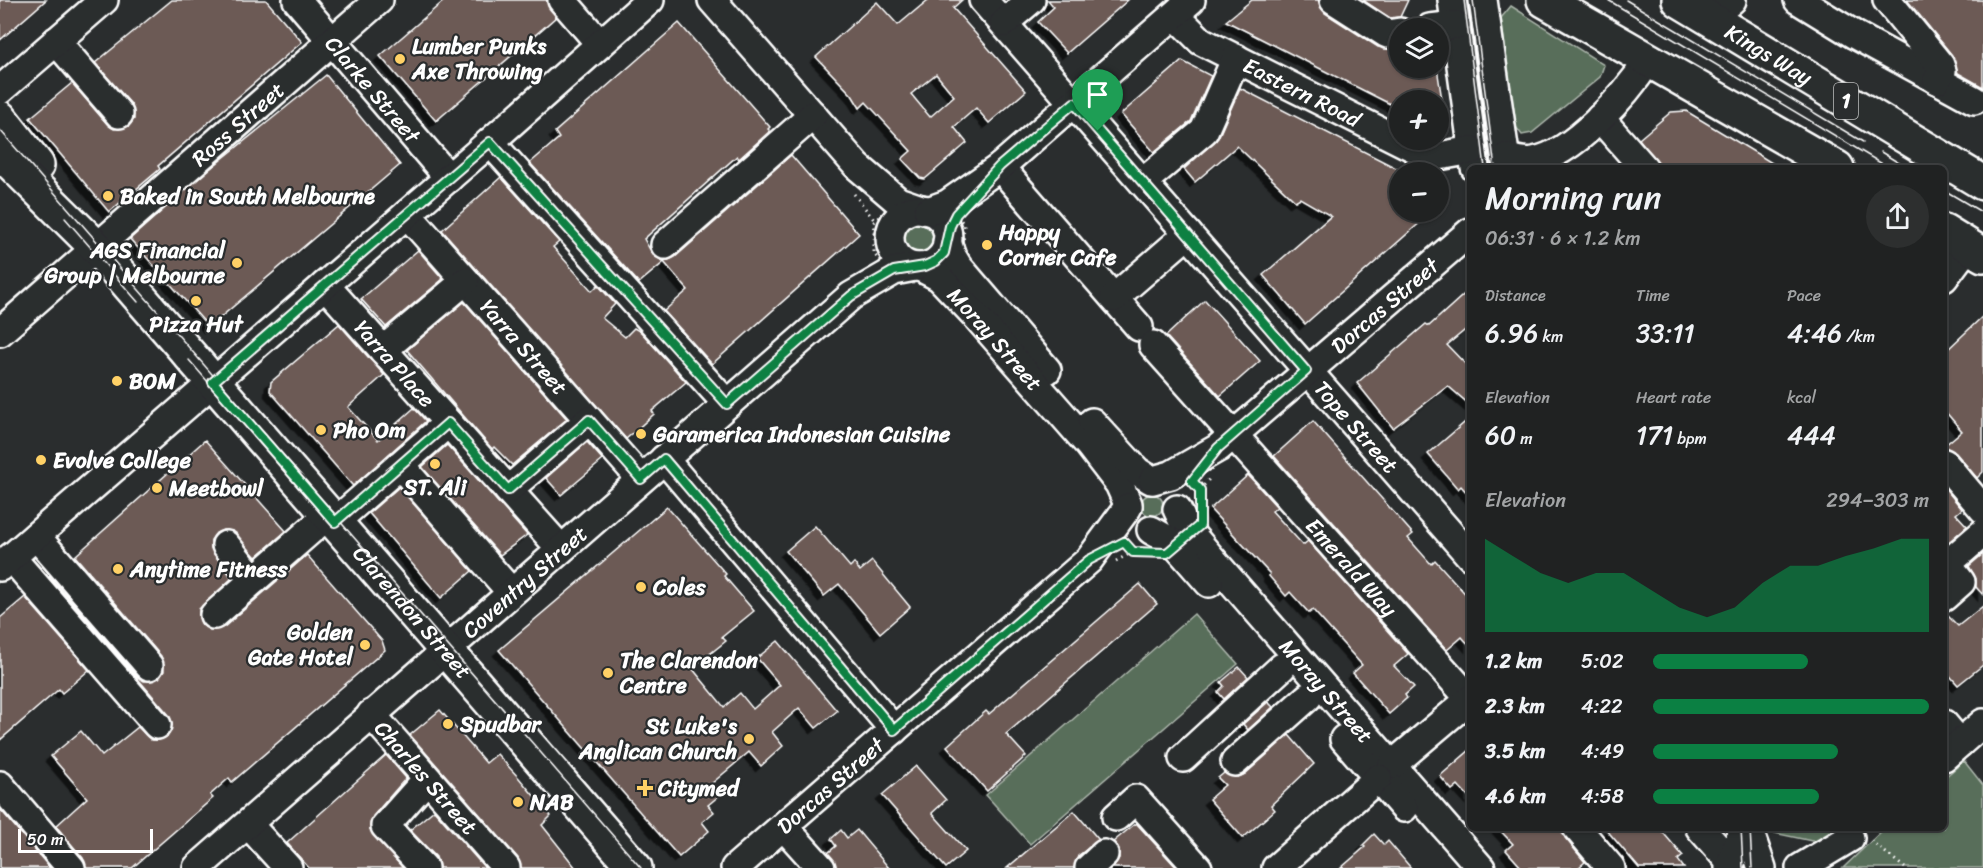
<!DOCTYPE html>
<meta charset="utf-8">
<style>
body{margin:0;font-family:Sriracha,sans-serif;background:#2d2f2f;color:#f1f3f6;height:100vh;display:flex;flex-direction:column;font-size:22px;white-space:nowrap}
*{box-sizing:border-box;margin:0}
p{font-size:20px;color:#a2a4a5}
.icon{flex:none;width:33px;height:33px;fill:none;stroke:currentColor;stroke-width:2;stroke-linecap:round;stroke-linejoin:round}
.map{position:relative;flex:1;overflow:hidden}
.panel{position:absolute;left:1467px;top:165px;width:480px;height:666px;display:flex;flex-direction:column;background:#202222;border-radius:9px;box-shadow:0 2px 4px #0004,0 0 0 2px #3d3f40}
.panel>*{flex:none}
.tools{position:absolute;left:1389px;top:18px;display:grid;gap:12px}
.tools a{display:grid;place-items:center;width:60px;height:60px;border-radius:50%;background:#202222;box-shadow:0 2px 4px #0004,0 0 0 2px #3d3f40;font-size:30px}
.scale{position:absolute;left:18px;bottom:15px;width:135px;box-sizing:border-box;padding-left:6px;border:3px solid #fff;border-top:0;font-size:16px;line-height:21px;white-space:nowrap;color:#fff;-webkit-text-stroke:4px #2a2d2e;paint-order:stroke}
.pin{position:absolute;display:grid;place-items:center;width:51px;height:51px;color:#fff;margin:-62px -26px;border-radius:50% 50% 50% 0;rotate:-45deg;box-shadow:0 0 6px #0007}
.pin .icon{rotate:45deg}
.round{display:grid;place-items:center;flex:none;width:63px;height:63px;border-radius:32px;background:#2d2f2f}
.head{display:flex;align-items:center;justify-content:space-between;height:102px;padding:0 18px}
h1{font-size:33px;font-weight:600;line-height:45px}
.metrics{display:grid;grid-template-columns:repeat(3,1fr);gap:9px;height:102px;padding:6px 18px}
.metrics div{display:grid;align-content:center}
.metrics b{font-size:26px;font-weight:600}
.metrics small{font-size:16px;font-weight:400}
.metrics p{font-size:16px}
.chart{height:168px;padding:12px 18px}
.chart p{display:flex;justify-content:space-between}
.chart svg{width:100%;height:108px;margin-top:6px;fill:#0b8043;opacity:.7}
ul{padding:0 18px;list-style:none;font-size:20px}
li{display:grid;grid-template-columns:96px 72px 1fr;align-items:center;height:45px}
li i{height:15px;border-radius:8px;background:#0b8043}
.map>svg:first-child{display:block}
</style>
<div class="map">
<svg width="1983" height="868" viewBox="0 0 1983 868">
<defs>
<filter id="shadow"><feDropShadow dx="-5.5" dy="5.5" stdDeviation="0" flood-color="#0009"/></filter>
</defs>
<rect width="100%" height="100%" fill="#2a2d2e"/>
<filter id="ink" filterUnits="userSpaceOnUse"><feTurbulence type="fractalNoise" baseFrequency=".0167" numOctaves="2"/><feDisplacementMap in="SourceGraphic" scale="12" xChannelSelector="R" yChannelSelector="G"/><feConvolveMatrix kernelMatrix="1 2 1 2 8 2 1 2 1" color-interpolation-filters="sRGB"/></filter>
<g filter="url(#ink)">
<g fill="#596e5a" stroke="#acb6ac" stroke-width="1.5">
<polygon points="1511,6 1604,65 1600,77 1532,133 1522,135 1516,127 1501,18"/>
<circle cx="918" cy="238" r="17"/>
<circle cx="1152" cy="505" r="11"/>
<polygon points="1194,614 1238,664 1030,844 986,795"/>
<polygon points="1964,761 1983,785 1983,868 1843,868 1885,828 1944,828 1944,778"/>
<polygon points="1770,828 1837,828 1821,843 1770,832"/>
</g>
<g fill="#6c5a55" stroke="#fff" stroke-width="1.5" fill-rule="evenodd" filter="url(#shadow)">
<polygon points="0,0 46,0 0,40"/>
<polygon points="172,0 266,0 302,42 158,166 160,169 109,212 30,118 72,83 108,125 114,129 129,126 134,119 131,104 95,63"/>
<polygon points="445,0 547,0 556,17 436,121 380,56"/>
<path d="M928 0H962L953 8 1026 91 989 123 976 108 954 127 967 143 925 179 920 178 902 159 911 151 866 102 860 108 852 95 816 57 877 2 898 25ZM936 74 954 96 930 117 911 94Z"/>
<polygon points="1048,0 1128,0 1067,53 1038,22 1054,7"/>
<polygon points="1252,0 1318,0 1325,13 1378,47 1400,48 1400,68 1437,68 1442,100 1400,100 1400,109 1226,21"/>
<polygon points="1363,0 1408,0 1400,17 1390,18"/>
<polygon points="1907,0 1983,0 1983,87 1958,73 1952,55"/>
<polygon points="679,23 770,127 768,129 770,131 739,159 737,156 644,239 653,255 664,262 639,283 530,163 559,138 555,132"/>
<polygon points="1182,61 1211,76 1191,121 1154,152 1121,114"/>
<polygon points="326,75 400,165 209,327 130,239 206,172"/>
<polygon points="1240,88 1400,170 1400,212 1432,212 1305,324 1263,275 1331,216 1300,198 1295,201 1237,146 1195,182 1184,169 1218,138"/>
<polygon points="1686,111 1759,155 1780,168 1661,168 1639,139 1671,112"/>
<polygon points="791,155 859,234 712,364 664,311 688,290 664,262 675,257"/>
<polygon points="501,177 559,242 553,247 592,291 598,285 615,304 602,318 625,337 634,328 641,332 686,382 652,411 654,414 626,439 442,230"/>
<polygon points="418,250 443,279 386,327 361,299"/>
<polygon points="1470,289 1470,326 1447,345 1470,369 1470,405 1448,386 1393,428 1357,383 1426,324 1429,326"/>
<polygon points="1205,300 1260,361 1220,396 1166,336"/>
<polygon points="464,302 567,419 512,465 494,447 492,449 407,350"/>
<polygon points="1983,316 1983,472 1977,478 1956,453 1944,446 1962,431 1944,410 1944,353"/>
<polygon points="339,324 384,375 348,407 378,440 414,408 426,421 353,486 270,391 271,382"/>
<polygon points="1470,418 1470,496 1461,486 1458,489 1428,454"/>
<polygon points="1313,421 1413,534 1408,538 1431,564 1435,560 1470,599 1470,646 1462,637 1447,650 1274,456"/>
<polygon points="205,440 286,531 256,557 232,531 223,530 216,533 211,540 211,548 232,578 199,609 199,617 202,625 210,630 224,627 307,555 382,641 385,650 232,782 229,778 210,795 213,798 132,868 86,868 83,858 56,826 87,798 51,756 81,731 102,756 138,727 151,740 159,740 168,736 172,723 169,715 49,576 137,676 144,681 159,678 164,671 161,656 75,556"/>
<polygon points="587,442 603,460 561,495 546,478"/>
<polygon points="447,445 527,535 500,555 422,467"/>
<polygon points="1248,475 1277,507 1272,511 1303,545 1308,541 1408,654 1394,666 1414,687 1405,695 1407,698 1389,714 1353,673 1362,665 1313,610 1309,613 1290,592 1286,596 1269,576 1270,574 1210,509"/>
<polygon points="399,487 472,571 441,598 369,513"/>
<polygon points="1944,487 1962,509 1956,514 1967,526 1944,546"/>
<polygon points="667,507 726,574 724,576 754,611 722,637 726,641 692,668 724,707 740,693 753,709 780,685 757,658 778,641 837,711 816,728 799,708 772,732 783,746 761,766 749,752 711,784 720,795 708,805 714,812 702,822 709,831 679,857 499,650"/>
<polygon points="815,526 850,567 854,563 860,571 872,561 910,607 880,633 839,584 824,596 786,551"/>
<polygon points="1983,554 1983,595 1976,587 1976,579 1969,566"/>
<polygon points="1140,584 1157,604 1006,734 1026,756 987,791 947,746 986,711 989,714"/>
<polygon points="25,597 89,670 62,693 59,689 0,740 0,618"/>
<polygon points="1983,606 1983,665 1958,685 1944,669 1944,612 1958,626"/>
<polygon points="1239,667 1248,677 1224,699 1218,692 1224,686 1221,682"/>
<polygon points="1268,702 1273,707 1248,730 1243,724"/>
<polygon points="440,710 486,763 497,754 519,778 551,816 542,825 576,868 521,868 518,858 410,735"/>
<polygon points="1289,735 1314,764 1271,805 1275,810 1243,838 1209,799 1225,785 1218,778 1224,773 1238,777 1245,774"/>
<polygon points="1470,750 1470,798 1458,785 1452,790 1440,776"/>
<polygon points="386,755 406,778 373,816 370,829 403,868 309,868 287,843"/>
<polygon points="916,766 946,800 932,813 966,851 946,868 882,795"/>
<polygon points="0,809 50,868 0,868"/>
<polygon points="434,810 485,868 439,868 436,857 410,830"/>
<polygon points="1074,811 1099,840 1078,856 1074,868 1007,868"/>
<polygon points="1136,823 1177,868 1112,868 1119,858 1119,850 1113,842"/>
<polygon points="1498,828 1562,828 1565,838 1585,862 1578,868 1522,868 1506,850 1513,844"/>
<polygon points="1605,828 1659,828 1683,856 1678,860 1684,868 1639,868"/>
<polygon points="841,830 847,838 857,830 889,868 836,868 828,853 836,846 831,839"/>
<polygon points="1374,834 1384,845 1388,841 1411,868 1341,868 1365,847 1363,845"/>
</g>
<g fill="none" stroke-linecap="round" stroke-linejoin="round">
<defs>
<g id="minor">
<path id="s1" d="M297 0 449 178"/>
<polyline points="562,0 600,44"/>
<polyline points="712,0 857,166 898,201 924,210"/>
<path id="s2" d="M983 0 1470 556"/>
<polyline points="1334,0 1387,34 1400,32"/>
<polyline points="1452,0 1475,168"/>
<polyline points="1483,0 1507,168"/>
<polyline points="1798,0 1855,35 1974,100"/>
<polyline points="1887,0 1940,65 1942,71 1937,80"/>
<path id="s3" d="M1175 15 1201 41 1416 149 1439 156 1472 150"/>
<polyline points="1710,19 1732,0"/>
<polyline points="1004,23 1031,0"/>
<polyline points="1430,28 1456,25"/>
<polyline points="56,41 119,114"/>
<polyline points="0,90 104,0"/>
<polyline points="1600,118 1644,168"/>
<polyline points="490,142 727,404"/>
<path d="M1506 157C1515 160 1524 163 1533 161 1573 155 1627 93 1648 61"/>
<polyline points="1000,167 1139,327"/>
<polyline points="1143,182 1204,131 1236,58"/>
<circle cx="919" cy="238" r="29"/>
<polyline points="928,211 947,204 1000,167 1191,0"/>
<path id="s4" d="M407 214 641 479"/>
<polyline points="947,242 952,256 958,266 1047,370"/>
<polyline points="665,245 813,115"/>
<path id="s5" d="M920 267 939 277 975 315 1089 445 1119 484 1128 504"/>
<polyline points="1944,278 1968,246"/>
<path id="s6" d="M325 285 561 549"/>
<polyline points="1114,298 1188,234"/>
<path id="s7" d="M0 332 379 0"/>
<path id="s8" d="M1153 345 1470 699"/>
<polyline points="383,350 465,281"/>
<polyline points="1092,422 1137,471 1151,480"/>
<polyline points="664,459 894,730"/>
<polyline points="1944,463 1983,509"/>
<polyline points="400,465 511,592"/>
<path id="s9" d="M1153 480 1171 475 1218 448 1470 232"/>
<polyline points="508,490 589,420"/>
<path id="s10" d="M1177 509 1186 528 1213 560 1481 868"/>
<polyline points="335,522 448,423"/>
<polyline points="1151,530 1174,543 1209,583"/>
<polyline points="36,536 149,666"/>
<polyline points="226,545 254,580"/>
<polyline points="11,557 157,725"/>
<polyline points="0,567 490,142 650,0"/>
<polyline points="1944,597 1961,582 1947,564 1983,533"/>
<polyline points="214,615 328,515"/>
<path id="s11" d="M371 714 506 868"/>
<polyline points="1944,724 1960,743"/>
<polyline points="1344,739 1404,808"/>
<polyline points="1944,757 1983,723"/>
<polyline points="1183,758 1282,667"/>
<polyline points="1235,762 1308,697"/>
<polyline points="1392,765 1470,699"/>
<polyline points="0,785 71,868"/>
<polyline points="1116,817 1136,799 1198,868"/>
<polyline points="248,824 288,868"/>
<polyline points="784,827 821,868"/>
<polyline points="1577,828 1611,868"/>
<polyline points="1700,828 1730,862"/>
<polyline points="1748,828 1762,868"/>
<path id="s12" d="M197 868 851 296 894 271 915 267"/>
<polyline points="424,868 385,826 427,779"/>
<path id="s13" d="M735 868 1089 560 1128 507"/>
<polyline points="1089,868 1104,854"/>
<polyline points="1276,868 1378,778"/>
<polyline points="1729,868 1743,828"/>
<polyline points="1800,868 1850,838"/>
</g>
<g id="major">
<polyline points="0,118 37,165"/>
<path id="s14" d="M0 152 96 247 635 868"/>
</g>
<g id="highway">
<polyline points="1544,0 1837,168"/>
<path id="s15" d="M1679 0 1983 183"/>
<polyline points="1944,231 1983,255"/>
</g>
</defs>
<use href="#minor" stroke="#fff" stroke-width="32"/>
<use href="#major" stroke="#fff" stroke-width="38"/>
<use href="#highway" stroke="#fff" stroke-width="38"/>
<g stroke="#fff" stroke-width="3" stroke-dasharray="1.5 4.5" stroke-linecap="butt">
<polyline points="854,194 875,221"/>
<polygon points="906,194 939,196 964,224 963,254 929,285 898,281 874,254 874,222"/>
<polyline points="1200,490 1210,478"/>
<polyline points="1116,561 1133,552"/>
<polyline points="1871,841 1905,868"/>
</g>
<use href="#minor" stroke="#2a2d2e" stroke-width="27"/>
<use href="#major" stroke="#2a2d2e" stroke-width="33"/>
<use href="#highway" stroke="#2a2d2e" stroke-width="33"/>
<g stroke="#fff" stroke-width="1.5">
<polyline points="1464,0 1485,168"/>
<polyline points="1473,0 1495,168"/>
<polyline points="1608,0 1889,168"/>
<polyline points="1626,0 1863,142"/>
<polyline points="0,130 641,868"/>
<polyline points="1881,152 1907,168"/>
<polyline points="1944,190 1983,213"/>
<polyline points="65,218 138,302"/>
<polyline points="189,360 325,517"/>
<polyline points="1741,828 1743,868"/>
<polyline points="1750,828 1752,868"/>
</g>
</g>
</g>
<g fill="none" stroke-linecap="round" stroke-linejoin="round" filter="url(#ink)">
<defs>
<polygon id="route" points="1074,103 1306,371 1218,448 1192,481 1200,490 1200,525 1167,553 1133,552 1124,542 1089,560 894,730 664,459 641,479 589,420 508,490 448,423 335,522 213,382 490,142 727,404 851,296 894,271 925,266 936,261 944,253 950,226 956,214 1000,166"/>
</defs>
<use href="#route" stroke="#fff" stroke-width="12"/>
<use href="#route" stroke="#0b8043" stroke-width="8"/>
</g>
<g fill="#ffd166" stroke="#2a2d2e" stroke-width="2">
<circle cx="400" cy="59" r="6"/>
<circle cx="108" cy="196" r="6"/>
<circle cx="987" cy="245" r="6"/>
<circle cx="237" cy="263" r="6"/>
<circle cx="196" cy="301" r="6"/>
<circle cx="117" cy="381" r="6"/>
<circle cx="321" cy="430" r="6"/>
<circle cx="641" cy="434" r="6"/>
<circle cx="41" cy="460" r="6"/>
<circle cx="435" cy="464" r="6"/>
<circle cx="157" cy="488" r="6"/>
<circle cx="118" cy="569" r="6"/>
<circle cx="641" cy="587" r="6"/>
<circle cx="365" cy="645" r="6"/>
<circle cx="608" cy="673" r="6"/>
<circle cx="448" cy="724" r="6"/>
<circle cx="749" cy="739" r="6"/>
<path d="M642 779h6v6h6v6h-6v6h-6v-6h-6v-6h6z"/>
<circle cx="518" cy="802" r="6"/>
</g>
<g text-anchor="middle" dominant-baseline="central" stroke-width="4.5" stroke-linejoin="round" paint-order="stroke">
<rect fill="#2a2d2e" stroke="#bfc0c0" stroke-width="1.5" x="1834" y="83" width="24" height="36" rx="4.5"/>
<g font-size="21" font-weight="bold" fill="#fff">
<text x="1846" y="101">1</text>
</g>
<g font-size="22" font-weight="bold" fill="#fff" stroke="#2a2d2e" text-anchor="start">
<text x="412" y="46">Lumber Punks<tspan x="412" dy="25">Axe Throwing</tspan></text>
<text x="120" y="196">Baked in South Melbourne</text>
<text x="999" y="232">Happy<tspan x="999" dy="25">Corner Cafe</tspan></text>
<text x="225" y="250" text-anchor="end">AGS Financial<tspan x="225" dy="25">Group | Melbourne</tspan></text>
<text x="196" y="324" text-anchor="middle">Pizza Hut</text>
<text x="129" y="381">BOM</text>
<text x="333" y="430">Pho Om</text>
<text x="653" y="434">Garamerica Indonesian Cuisine</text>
<text x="53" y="460">Evolve College</text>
<text x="435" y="487" text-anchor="middle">ST. Ali</text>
<text x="169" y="488">Meetbowl</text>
<text x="130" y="569">Anytime Fitness</text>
<text x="653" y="587">Coles</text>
<text x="353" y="632" text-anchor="end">Golden<tspan x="353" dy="25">Gate Hotel</tspan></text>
<text x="620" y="660">The Clarendon<tspan x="620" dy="25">Centre</tspan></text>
<text x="460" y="724">Spudbar</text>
<text x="737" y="726" text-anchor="end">St Luke's<tspan x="737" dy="25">Anglican Church</tspan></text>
<text x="658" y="788">Citymed</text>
<text x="530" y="802">NAB</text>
</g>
<g font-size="22" fill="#fff" stroke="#2a2d2e">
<text stroke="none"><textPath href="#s15" startOffset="105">Kings Way</textPath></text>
<text stroke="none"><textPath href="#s1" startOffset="117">Clarke Street</textPath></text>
<text stroke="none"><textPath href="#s3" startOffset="150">Eastern Road</textPath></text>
<text stroke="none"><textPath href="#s7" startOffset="316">Ross Street</textPath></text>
<text stroke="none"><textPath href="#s9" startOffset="292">Dorcas Street</textPath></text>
<text stroke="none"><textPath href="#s5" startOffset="105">Moray Street</textPath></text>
<text stroke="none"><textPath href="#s4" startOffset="177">Yarra Street</textPath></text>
<text stroke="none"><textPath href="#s6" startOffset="105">Yarra Place</textPath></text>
<text stroke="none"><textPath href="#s2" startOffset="567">Tope Street</textPath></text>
<text stroke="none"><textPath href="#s8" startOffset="298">Emerald Way</textPath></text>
<text stroke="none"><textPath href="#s12" startOffset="435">Coventry Street</textPath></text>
<text stroke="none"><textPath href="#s14" startOffset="618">Clarendon Street</textPath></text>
<text stroke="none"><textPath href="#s10" startOffset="236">Moray Street</textPath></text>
<text stroke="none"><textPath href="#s11" startOffset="84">Charles Street</textPath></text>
<text stroke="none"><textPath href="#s13" startOffset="126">Dorcas Street</textPath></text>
</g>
</g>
</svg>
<div class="tools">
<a><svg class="icon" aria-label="layers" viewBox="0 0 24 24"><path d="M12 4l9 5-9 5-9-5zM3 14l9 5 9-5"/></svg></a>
<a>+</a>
<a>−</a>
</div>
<div class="scale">50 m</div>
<div class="pin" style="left:1098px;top:131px;background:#1e9e55"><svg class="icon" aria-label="arrive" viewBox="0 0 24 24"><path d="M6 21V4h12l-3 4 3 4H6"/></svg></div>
<section class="panel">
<div class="head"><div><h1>Morning run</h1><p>06:31 · 6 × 1.2 km</p></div><a class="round"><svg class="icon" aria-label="share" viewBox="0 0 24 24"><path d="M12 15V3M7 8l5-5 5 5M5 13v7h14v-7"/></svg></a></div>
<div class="metrics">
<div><p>Distance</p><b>6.96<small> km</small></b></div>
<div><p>Time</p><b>33:11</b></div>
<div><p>Pace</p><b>4:46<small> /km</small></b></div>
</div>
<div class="metrics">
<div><p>Elevation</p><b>60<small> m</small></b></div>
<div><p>Heart rate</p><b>171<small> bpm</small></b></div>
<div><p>kcal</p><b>444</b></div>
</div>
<div class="chart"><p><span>Elevation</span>294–303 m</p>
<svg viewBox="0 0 160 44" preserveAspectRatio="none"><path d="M0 44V6L10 13L20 20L30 24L40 20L50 20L60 27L70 34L80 38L90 34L100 24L110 17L120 17L130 13L140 10L150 6L160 6V44z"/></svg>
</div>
<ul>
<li><b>1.2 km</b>5:02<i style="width:56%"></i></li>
<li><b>2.3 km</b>4:22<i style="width:100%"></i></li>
<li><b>3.5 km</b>4:49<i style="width:67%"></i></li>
<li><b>4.6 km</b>4:58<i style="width:60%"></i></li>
</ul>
</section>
</div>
